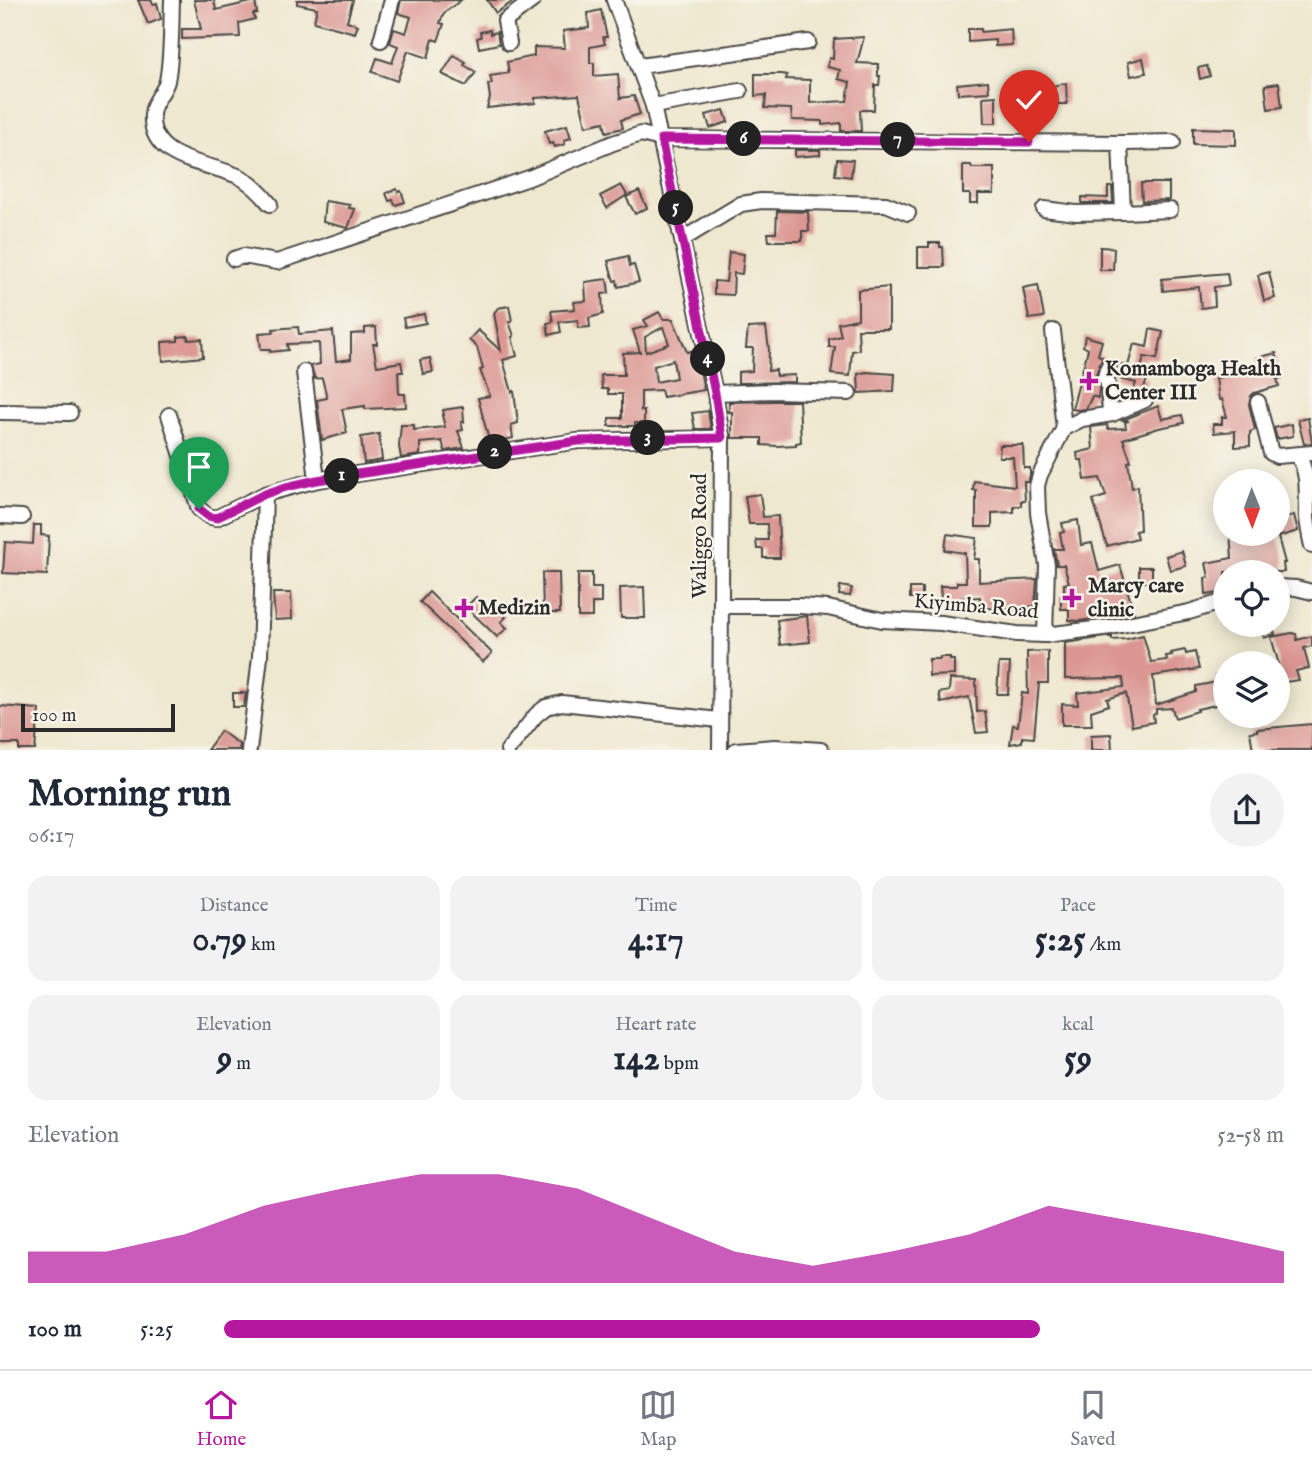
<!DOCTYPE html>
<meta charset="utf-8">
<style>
body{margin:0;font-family:"IM FELL English",serif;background:#f2f2f3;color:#1f2937;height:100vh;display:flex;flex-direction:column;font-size:26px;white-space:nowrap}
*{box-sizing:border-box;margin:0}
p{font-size:23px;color:#747a83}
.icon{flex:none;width:38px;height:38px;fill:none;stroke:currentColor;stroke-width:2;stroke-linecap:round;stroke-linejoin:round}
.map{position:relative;height:750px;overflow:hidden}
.sheet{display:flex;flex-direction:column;background:#fff;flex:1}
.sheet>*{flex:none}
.needle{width:46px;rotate:179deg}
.buttons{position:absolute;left:1213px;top:469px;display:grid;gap:14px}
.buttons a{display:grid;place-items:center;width:77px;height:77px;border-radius:50%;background:#fff;box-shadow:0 4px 18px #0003;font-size:35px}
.scale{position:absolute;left:21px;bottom:18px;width:154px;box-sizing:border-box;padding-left:7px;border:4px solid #2b2b2b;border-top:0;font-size:19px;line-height:24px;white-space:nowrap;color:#2b2b2b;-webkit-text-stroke:5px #f7f3e8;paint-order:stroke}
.pin{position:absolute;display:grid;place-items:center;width:60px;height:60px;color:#fff;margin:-72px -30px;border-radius:50% 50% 50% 0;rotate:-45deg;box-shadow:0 0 7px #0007}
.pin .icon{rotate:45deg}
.km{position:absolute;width:35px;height:35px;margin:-18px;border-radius:50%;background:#222;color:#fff;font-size:19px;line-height:35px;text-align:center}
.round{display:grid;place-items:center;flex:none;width:74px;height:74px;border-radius:37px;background:#f2f2f3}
.summary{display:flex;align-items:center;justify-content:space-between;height:119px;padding:0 28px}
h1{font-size:38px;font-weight:700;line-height:52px}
.figures{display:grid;grid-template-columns:repeat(3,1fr);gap:10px;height:119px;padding:7px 28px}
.figures div{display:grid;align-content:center;border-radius:18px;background:#f2f2f3;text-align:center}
.figures b{font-size:35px;font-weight:700}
.figures small{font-size:19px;font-weight:400}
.figures p{font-size:19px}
.chart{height:196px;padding:14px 28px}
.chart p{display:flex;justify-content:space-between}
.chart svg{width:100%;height:126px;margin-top:7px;fill:#b5179e;opacity:.7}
ul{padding:0 28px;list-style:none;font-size:23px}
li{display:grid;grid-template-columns:112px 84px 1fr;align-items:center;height:52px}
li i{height:18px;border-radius:9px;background:#b5179e}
.menu{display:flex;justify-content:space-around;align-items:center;height:98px;border-top:2px solid #e0e1e3;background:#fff;font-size:19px;color:#747a83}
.menu a{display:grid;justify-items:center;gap:4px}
.menu .active{color:#b5179e}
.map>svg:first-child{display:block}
</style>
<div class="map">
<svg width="1312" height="750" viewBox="0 0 1312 750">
<rect width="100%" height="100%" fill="#f7f3e8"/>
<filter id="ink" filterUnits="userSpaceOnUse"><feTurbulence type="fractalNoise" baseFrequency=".0143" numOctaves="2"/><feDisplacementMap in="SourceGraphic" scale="14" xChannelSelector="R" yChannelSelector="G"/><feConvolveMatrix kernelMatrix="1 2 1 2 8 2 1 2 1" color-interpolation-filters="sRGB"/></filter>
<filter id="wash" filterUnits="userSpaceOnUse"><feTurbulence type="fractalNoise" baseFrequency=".00686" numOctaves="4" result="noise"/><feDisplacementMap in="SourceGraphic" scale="28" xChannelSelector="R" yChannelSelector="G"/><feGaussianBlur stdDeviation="1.57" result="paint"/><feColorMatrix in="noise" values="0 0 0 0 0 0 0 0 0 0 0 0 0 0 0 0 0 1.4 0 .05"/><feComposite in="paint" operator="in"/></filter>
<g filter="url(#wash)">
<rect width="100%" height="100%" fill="#eee8cf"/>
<g id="blocks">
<g fill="#db9692" fill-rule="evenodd">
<polygon points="138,0 151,0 153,4 157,3 161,19 148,24"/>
<polygon points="194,0 214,0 216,10 255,1 257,13 253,14 255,19 239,23 240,37 182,39 182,29 201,29"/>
<polygon points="297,0 353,0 347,21 358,25 355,33 314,22 317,8 297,4"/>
<polygon points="401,0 461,0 444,13 440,23 444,24 438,41 433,39 428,58 408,51 397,81 372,72 377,58 392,63 398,46 390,43 394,29 406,33 411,17 398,13"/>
<polygon points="487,0 515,0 496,13"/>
<polygon points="601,10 607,37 603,37 605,44 590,47 590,63 594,63 594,76 618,74 620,98 634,96 640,114 621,120 623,128 606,132 604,122 586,126 579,95 535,98 535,103 487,108 490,98 488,84 492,84 490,76 509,73 507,62 534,56 534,47 565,48 563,31 589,28 588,13"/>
<polygon points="968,29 981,29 981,32 1011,29 1012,45 995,46 995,40 968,42"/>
<polygon points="490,30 490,34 497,32 499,44 479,48 477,38 481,37 480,32"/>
<polygon points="864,37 857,63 878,64 878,76 880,76 879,85 875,85 874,110 860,110 861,131 841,131 841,123 822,125 822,121 792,120 791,109 765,108 766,95 755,96 755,74 782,74 787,75 786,79 810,80 810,103 847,101 850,82 838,79 840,70 827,67 829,58 833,59 834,39"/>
<polygon points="454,55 466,62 464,65 476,72 466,86 442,74"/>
<polygon points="1143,58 1146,73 1131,76 1128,62"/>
<polygon points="1207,66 1210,76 1200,79 1198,68"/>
<polygon points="988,81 989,92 958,94 957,84"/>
<polygon points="1066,83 1067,104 1058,104 1057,94 1055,95 1053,86"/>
<polygon points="1279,83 1282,107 1268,109 1265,85"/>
<polygon points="996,96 996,123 984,123 983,97"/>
<polygon points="724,110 728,122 710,128 706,115"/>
<polygon points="567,125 571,138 564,140 565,144 555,147 553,143 549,144 545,131"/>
<polygon points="1193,128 1236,129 1236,145 1193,144"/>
<polygon points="795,150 820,150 820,155 795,157"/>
<polygon points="837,159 853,160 851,177 835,175"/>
<polygon points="963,165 971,165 972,168 994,168 994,194 978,194 978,203 970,203 970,194 963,194"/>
<polygon points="1141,183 1169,183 1169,200 1142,201"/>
<polygon points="621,185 627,195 607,208 600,196"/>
<polygon points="1108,187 1112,187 1113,203 1082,203 1082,197 1108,198"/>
<polygon points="397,189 398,192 401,191 405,202 395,205 393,200 389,201 386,193"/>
<polygon points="639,191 647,208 635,214 626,197"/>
<polygon points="325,201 350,205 349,208 355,209 348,228 323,222"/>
<polygon points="777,211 808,212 809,231 802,231 802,241 769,241 768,233 776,233"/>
<polygon points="929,243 940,243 940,247 943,247 944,267 918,267 918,247 929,247"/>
<polygon points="1100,247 1114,248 1113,270 1100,270"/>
<polygon points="729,252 744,254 742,274 734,273 733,295 714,294 714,281 726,282"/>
<polygon points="628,256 630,266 634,265 639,282 618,287 617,280 614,281 608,261"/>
<polygon points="1269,272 1275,298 1264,301 1258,275"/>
<polygon points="1227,273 1229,285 1214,287 1215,306 1201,308 1199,287 1163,291 1162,279"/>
<polygon points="607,279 609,293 602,294 603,314 589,318 590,327 578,328 578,320 559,322 561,332 549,335 547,323 553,322 551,311 575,309 574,302 586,301 585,282"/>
<polygon points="1038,285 1044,317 1029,319 1023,288"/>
<polygon points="889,287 889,329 858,329 859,350 852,351 850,376 831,374 835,347 829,347 829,339 841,336 838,323 858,319 858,290"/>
<polygon points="509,306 512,321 509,322 514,336 512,337 517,356 503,360 512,392 514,391 518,423 511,425 513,438 490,444 478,398 490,396 480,370 483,369 477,347 469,340 478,330 501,351 494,313 498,308"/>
<path d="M659 312 663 319H673L687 352 696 350 704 390 663 397 661 390 641 391V411H644V423H635V426H609V418H622V394H608V389H602L601 375H624L623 353 640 352 633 330 648 326 644 320ZM663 327 669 344 646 352 645 337ZM673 360 676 378 656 382 654 366Z"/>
<polygon points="424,314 426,323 405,327 403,318"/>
<polygon points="298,327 299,334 333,331 336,361 351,359 351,334 365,333 365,328 376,327 377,344 373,344 377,366 401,362 403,372 398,372 399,394 405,394 406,407 365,409 365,406 342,409 347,433 322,440 317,400 327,398 322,378 315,379 311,366 320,364 319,343 287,344 288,350 270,352 270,349 261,349 259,333 274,332 273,329"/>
<polygon points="766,327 769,350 768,371 776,370 776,376 795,375 795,382 738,383 738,372 752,371 753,348 746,348 748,328"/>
<polygon points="1150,329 1163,332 1157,359 1144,357 1139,376 1147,379 1143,391 1132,395 1136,383 1116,378 1117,363 1128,366 1134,344 1147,347"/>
<polygon points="188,336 188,340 202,339 203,357 163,361 162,342 178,341 178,337"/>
<polygon points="1085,336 1102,341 1098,355 1103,357 1096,374 1099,388 1098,398 1092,396 1086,409 1078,410 1072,409 1088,349 1083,346"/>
<polygon points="1276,353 1282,378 1277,379 1279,386 1254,393 1251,396 1249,404 1255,430 1250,432 1250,446 1235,447 1235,431 1214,433 1213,424 1222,424 1222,417 1227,417 1222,399 1219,400 1216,378 1260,371 1257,358"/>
<polygon points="430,358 433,372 423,374 420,360"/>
<polygon points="866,372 895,374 894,391 859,393 858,374"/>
<polygon points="774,401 799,401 801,442 796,443 796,445 777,446 762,445 762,438 732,438 732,412 729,412 729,402"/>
<polygon points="1158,406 1162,419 1182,415 1184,423 1159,428 1123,439 1131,461 1128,462 1132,488 1138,486 1140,530 1135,531 1137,538 1107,546 1093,500 1106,496 1100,478 1085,480 1082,460 1078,460 1077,453 1093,449 1091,427 1107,425 1108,429 1126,428 1125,422 1129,421 1123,420"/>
<polygon points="463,407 464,422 461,422 463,430 458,431 464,448 445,451 442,441 420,443 420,455 401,458 399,446 401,425 414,425 414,430 445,427 442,415 444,415 443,410"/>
<polygon points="708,411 711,429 695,429 692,413"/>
<polygon points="1308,418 1312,443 1304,444 1298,420"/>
<polygon points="1292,424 1293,436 1277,439 1274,428"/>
<polygon points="379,434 382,460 364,463 361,437"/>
<polygon points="1000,445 1023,445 1024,468 1030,468 1030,475 1028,482 1024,482 1025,501 1021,501 1021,506 1014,506 1014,512 992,513 992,527 976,527 976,490 973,490 974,481 1015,486 1013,457 999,457"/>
<polygon points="760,494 763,517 778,516 780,558 763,558 763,549 757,549 756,540 768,540 767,524 749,524 745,496"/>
<polygon points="1294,515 1298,531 1278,537 1285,563 1283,563 1284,572 1225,572 1225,592 1206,595 1205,578 1209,577 1206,563 1232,558 1230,534 1277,534 1278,536 1278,519"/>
<polygon points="1078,520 1081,545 1092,543 1099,571 1120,565 1134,613 1079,621 1069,620 1069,609 1061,609 1061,596 1064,596 1064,584 1069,583 1064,565 1057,565 1054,549 1063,549 1060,533 1064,532 1062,523"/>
<polygon points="34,525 41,525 41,535 49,536 47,575 3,573 5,542 33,544"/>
<polygon points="947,534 977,538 974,559 979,559 979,582 1037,579 1035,606 1029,607 1029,609 980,608 980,597 963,598 964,606 945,607 944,599 941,599 940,586 957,586 957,582 966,582 965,553 945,550"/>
<polygon points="1182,551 1186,566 1170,570 1166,556"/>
<rect x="1139" y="567" width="13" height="15"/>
<polygon points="542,573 559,573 560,613 543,613"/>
<polygon points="578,573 592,573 592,588 601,588 601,603 592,603 592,617 578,617"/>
<polygon points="840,586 852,588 850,596 839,595"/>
<polygon points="644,587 645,618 621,618 620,588"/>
<rect x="910" y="588" width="12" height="10"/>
<polygon points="429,592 492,653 483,662 420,602"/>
<polygon points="273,593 291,593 292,619 275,620"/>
<polygon points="476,597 486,608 491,603 506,617 501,622 507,628 497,637 466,607"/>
<polygon points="807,616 810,642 780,645 777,620"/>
<polygon points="1260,625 1271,625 1275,634 1264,638"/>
<polygon points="1292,633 1296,634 1297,640 1312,636 1312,646 1304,648 1309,668 1296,671 1299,680 1278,683 1278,661 1271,637"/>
<polygon points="1143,635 1151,662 1167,660 1166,656 1172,655 1171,653 1185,650 1186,654 1195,652 1199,669 1153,676 1156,705 1196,692 1196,686 1217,682 1216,676 1225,674 1225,703 1197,709 1198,711 1175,718 1172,708 1156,709 1156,713 1153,715 1154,722 1132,726 1126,693 1107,699 1109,705 1091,711 1092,725 1062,725 1062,704 1078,705 1077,693 1124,687 1123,678 1065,679 1065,643 1106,637 1112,637 1112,640 1127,639"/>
<polygon points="1048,651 1048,683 1039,683 1034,738 1022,737 1022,742 1010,744 1013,725 1018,726 1022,693 1028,694 1027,652"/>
<polygon points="940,657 950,657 950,660 954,660 954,675 929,676 929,659 940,659"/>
<polygon points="999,663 1010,663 1008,694 997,694"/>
<polygon points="950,679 976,680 977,712 985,711 988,732 976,733 969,697 941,703 939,693 949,691"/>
<polygon points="233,693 246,693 244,707 233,707"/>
<polygon points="0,706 39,709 35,750 19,750 19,744 0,744"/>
<polygon points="1312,724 1312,750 1253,750 1250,732 1257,731 1257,729"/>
<polygon points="221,731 240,745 239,750 207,750"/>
<polygon points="1111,734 1112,750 1091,750 1091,735"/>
</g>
</g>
</g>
<g filter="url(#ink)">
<use href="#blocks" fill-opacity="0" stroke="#484744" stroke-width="2"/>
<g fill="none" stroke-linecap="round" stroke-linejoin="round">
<defs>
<g id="minor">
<path d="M172 0C171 27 172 55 167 81 164 93 152 102 152 115 149 163 212 162 242 178 253 185 262 194 270 204"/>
<polyline points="614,0 653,106 715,393 722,438 720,750"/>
<polyline points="381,40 392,0"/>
<polyline points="509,43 505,21 533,0"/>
<polyline points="640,66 808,42"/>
<polyline points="653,106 740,91"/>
<polyline points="1044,209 1076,213 1123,212 1120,143"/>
<polyline points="1123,212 1170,210"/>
<polyline points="683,239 741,204 761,201 886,204 908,213"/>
<polyline points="234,259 243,256 277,262 529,178 613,143 641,134 661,139 1124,143 1173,142"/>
<polyline points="1053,331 1064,428"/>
<path d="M1108 367 1105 377C1113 390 1105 399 1112 414"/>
<polyline points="304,372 317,480"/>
<polyline points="715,393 774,391 849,393"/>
<polyline points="1258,402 1271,453 1277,456 1312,453"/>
<polyline points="0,412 70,413"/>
<polyline points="169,415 199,509 208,516 216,518 265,494 317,480 578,441 722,438"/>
<path d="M1297 456C1310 470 1306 499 1307 518 1308 527 1310 537 1312 546"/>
<polyline points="0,516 22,517"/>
<polyline points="1278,587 1296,588 1312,592"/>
<polyline points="721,606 800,606 828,608 882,620 941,623 1017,634 1045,635 1111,627 1189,612 1225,601"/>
<polyline points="1045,635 1047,565 1038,513 1037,486 1040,475 1064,428 1082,419 1112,414 1145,400"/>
<polyline points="249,750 260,657 265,494"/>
<polyline points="508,750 536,715 546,707 562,703 719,720"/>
<polyline points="736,750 775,747 821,750"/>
</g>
</defs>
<use href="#minor" stroke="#484744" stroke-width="18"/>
<use href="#minor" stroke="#fff" stroke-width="14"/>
</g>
</g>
<g fill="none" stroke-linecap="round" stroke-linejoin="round" filter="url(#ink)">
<defs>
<polyline id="route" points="199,509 208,516 216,518 265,494 286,487 317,480 578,441 722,438 715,393 661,139 1029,142"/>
</defs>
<use href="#route" stroke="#fff" stroke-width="14"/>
<use href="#route" stroke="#b5179e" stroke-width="9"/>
</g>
<g fill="#b5179e" stroke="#f7f3e8" stroke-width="2.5">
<path d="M1085.5 370.5h7v7h7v7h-7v7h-7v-7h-7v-7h7z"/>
<path d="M1068.5 587.5h7v7h7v7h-7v7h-7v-7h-7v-7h7z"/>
<path d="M460.5 597.5h7v7h7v7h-7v7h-7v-7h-7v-7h7z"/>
</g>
<g text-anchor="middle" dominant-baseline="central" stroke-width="5" stroke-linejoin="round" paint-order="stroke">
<g font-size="21" font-weight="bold" fill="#2b2b2b" stroke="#f7f3e8" text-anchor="start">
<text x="1105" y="369">Komamboga Health<tspan x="1105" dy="24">Center III</tspan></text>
<text x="1088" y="586">Marcy care<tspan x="1088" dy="24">clinic</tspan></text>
<text x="478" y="608">Medizin</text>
</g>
<g font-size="21" fill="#2b2b2b" stroke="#f7f3e8">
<text transform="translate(700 536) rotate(-90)">Waliggo Road</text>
<text transform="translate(976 607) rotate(5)">Kiyimba Road</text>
</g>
</g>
</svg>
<div class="buttons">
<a><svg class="needle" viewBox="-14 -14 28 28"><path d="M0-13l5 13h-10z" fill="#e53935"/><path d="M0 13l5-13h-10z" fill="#747a83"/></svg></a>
<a><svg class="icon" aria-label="locate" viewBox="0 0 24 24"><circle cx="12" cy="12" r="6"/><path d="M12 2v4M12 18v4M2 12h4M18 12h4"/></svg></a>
<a><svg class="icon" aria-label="layers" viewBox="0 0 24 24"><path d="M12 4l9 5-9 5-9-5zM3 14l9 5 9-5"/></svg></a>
</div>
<div class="scale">100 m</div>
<div class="pin" style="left:199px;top:509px;background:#1e9e55"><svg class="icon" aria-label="arrive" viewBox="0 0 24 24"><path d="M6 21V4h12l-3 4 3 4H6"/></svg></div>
<div class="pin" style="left:1029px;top:142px;background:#d93025"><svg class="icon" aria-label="check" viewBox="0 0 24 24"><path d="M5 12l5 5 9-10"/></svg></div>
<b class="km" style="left:342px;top:476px">1</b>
<b class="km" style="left:495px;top:452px">2</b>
<b class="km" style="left:648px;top:438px">3</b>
<b class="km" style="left:708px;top:359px">4</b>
<b class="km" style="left:676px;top:208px">5</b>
<b class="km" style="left:744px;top:139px">6</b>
<b class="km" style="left:898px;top:140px">7</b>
</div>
<section class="sheet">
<div class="summary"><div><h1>Morning run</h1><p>06:17</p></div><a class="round"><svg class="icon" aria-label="share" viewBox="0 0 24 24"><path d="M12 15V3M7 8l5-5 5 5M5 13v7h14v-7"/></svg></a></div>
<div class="figures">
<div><p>Distance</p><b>0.79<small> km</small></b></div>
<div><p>Time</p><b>4:17</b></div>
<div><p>Pace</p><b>5:25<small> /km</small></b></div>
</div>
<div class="figures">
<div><p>Elevation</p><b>9<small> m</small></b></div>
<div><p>Heart rate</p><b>142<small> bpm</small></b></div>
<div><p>kcal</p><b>59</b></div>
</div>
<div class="chart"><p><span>Elevation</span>52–58 m</p>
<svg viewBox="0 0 160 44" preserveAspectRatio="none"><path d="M0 44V33L10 33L20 27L30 17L40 11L50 6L60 6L70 11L80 22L90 33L100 38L110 33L120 27L130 17L140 22L150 27L160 33V44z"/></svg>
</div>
<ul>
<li><b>100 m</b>5:25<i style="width:77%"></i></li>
</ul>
</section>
<nav class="menu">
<a class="active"><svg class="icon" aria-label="home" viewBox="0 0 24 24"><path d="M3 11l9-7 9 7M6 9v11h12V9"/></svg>Home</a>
<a><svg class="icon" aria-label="map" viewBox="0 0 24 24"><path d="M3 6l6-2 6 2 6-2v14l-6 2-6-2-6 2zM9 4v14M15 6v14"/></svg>Map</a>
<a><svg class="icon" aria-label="saved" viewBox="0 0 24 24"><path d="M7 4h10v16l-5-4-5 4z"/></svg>Saved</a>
</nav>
